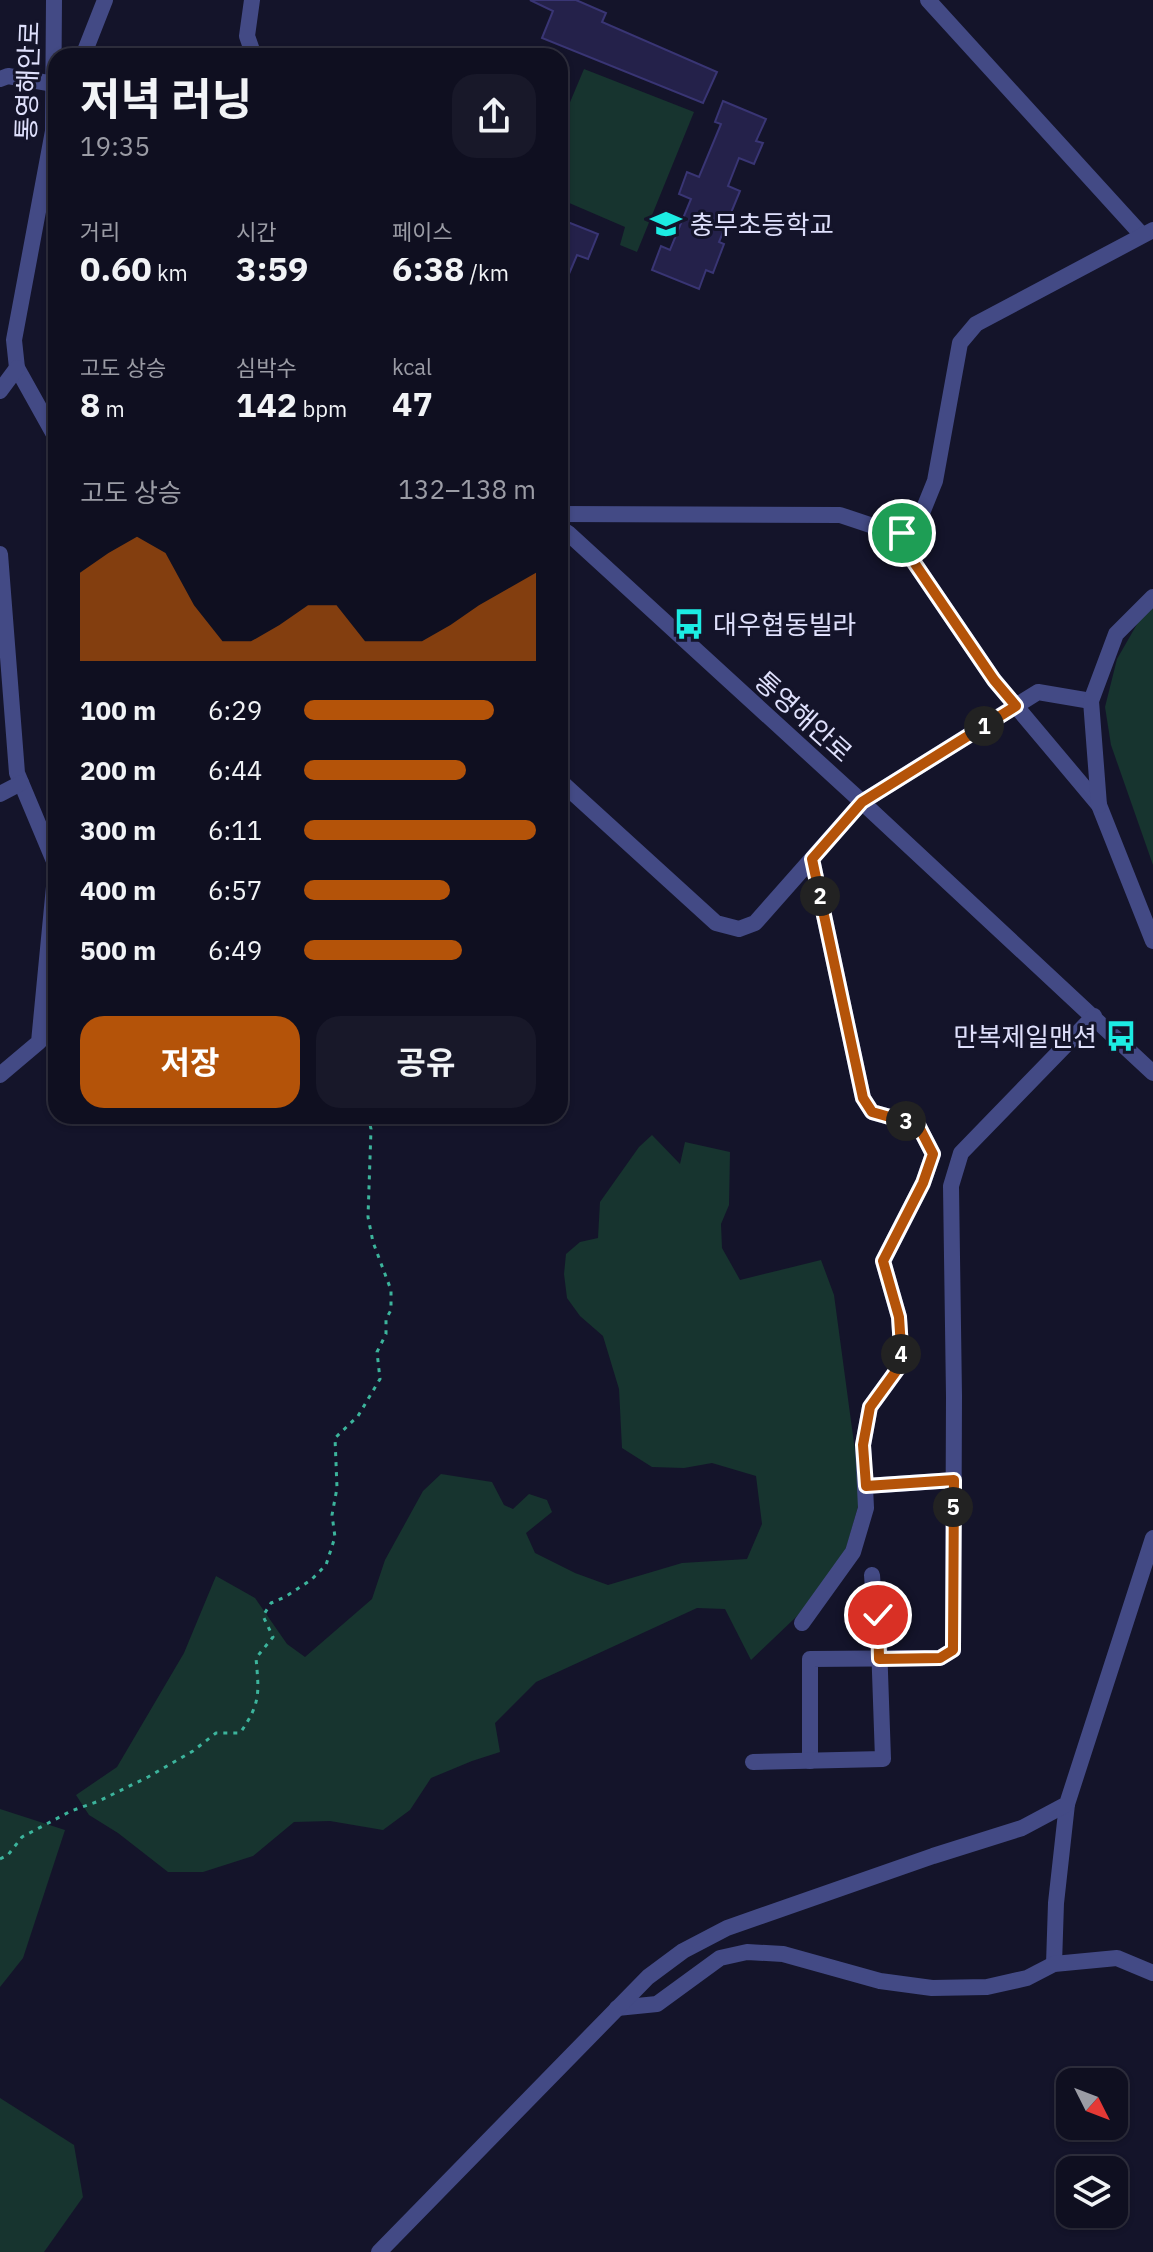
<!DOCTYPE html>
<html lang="ko">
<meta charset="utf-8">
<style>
body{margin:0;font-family:"IBM Plex Sans","Noto Sans KR",sans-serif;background:#181829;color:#f1f3f6;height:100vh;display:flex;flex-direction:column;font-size:30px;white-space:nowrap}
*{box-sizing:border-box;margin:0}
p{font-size:26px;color:#9b9ca5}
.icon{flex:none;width:44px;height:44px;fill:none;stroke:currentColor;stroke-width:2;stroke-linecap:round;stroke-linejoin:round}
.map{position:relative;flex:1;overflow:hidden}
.side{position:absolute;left:48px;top:48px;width:520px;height:1076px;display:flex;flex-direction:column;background:#0f0f20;border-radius:24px;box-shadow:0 2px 6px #0004,0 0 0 2px #2f2f3e}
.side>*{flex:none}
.needle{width:52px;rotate:132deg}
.buttons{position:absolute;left:1056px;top:2068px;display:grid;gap:16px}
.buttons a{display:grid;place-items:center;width:72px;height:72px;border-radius:16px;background:#0f0f20;box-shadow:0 2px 6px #0004,0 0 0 2px #2f2f3e;font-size:40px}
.pin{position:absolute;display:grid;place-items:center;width:68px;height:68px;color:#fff;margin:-34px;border:4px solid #fff;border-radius:50%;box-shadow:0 2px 8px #0007}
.km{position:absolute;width:40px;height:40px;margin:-20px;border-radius:50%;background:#222;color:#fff;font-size:22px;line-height:40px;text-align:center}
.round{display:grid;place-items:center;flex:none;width:84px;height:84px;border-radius:24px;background:#181829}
.head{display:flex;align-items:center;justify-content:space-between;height:136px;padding:0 32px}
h1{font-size:44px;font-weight:700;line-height:60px}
.metrics{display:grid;grid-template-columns:repeat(3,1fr);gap:12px;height:136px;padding:8px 32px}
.metrics div{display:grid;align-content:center}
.metrics b{font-size:34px;font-weight:700}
.metrics small{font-size:22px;font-weight:400}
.metrics p{font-size:22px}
.chart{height:224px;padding:16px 32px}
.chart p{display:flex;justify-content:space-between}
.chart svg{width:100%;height:144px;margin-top:8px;fill:#b45309;opacity:.7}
.cta{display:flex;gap:16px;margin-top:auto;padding:16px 32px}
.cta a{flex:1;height:92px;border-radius:24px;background:#b45309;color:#fff;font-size:32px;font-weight:700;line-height:92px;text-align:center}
.cta a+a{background:#181829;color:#f1f3f6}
ul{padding:0 32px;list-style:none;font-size:26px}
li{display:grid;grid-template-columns:128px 96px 1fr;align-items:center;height:60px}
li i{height:20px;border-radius:10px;background:#b45309}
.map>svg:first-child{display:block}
</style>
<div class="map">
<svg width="1153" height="2252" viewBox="0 0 1153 2252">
<rect width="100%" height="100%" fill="#14142a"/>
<g fill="#17342f">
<polygon points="584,69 694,112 637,252 620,245 625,227 560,199 560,126"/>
<polygon points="1153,604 1153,865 1111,745 1105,707 1117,659 1140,619"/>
<polygon points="652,1135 680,1164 685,1142 730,1152 729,1205 721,1224 722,1248 740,1280 821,1260 834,1295 858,1473 859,1503 838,1577 751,1660 725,1609 697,1608 536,1682 495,1723 500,1752 472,1761 431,1778 410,1810 383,1830 330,1821 294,1822 253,1856 203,1872 168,1872 118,1833 89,1815 76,1795 117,1767 184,1653 216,1576 255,1598 287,1644 305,1657 372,1599 385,1560 423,1491 441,1474 492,1482 504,1505 513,1509 529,1494 547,1500 552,1512 526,1533 535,1553 575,1573 608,1585 682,1563 747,1559 762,1524 756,1476 712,1463 684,1468 652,1467 622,1448 619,1389 603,1336 580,1316 567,1298 564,1274 566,1254 580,1242 598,1238 600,1202 639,1147"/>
<polygon points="0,1809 65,1830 23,1958 0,1987"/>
<polygon points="0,2098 74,2145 83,2197 44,2252 0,2252"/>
</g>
<g fill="#24214a" stroke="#393574" stroke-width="2">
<polygon points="530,0 576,0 606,13 602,22 717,72 703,103 542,38 553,11"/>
<polygon points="723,101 766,119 756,141 763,143 754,164 739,158 728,186 740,191 719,242 724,244 713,273 706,270 699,289 652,270 661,246 670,250 691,199 679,194 687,172 699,177 721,124 715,122"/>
<polygon points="560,219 598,234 588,259 577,255 560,295"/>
</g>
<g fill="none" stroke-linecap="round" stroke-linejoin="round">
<path stroke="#3cb49c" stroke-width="3" stroke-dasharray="4 6" stroke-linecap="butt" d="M0 1859 8 1855 22 1837 71 1811 99 1801 148 1777 193 1751 216 1733H240C261 1703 259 1693 256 1658L273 1637 263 1616 271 1603 285 1597 311 1580 326 1565 335 1537 332 1515 337 1488 335 1438 358 1416 380 1379 377 1352 386 1334V1319L391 1310V1290L373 1242 368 1217 371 1129 368 1116"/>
<g stroke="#434a85" stroke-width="16">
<polyline points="54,0 53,131 14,340 17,368 56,438"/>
<polyline points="252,0 247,36 254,56"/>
<polyline points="928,0 1142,235"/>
<polyline points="83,56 105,0"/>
<polyline points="0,79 8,76 54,84"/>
<polyline points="0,391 17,368"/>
<polyline points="560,514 840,515 894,533 902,533 920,518 935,481 960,343 976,324 1153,230"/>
<polyline points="560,528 568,533 862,802 1153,1073"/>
<polyline points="894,533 994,680 1099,805 1153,941"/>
<polyline points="0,554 17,773 56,866 39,1042 0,1075"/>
<polyline points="560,781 716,923 739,929 755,923 862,802 1038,692 1091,701"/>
<polyline points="0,794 21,783"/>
<polyline points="1099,805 1091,701 1116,634 1153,597"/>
<polyline points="866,1486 954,1480"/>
<polyline points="802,1623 853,1552 866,1508 863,1445 870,1407 902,1363 899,1317 883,1261 923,1183 933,1154 918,1125 872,1112 863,1098 812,859"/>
<polyline points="810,1761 810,1659 940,1658 953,1650 954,1396 951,1186 961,1153 1094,1016"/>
<polyline points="753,1762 883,1759 878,1615 874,1603 872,1575"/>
<polyline points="1054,1964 1056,1903 1067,1804"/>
<polyline points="617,2008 657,2004 720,1958 747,1952 783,1954 880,1981 932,1988 987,1987 1027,1978 1054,1964 1117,1958 1153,1973"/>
<polyline points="379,2252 648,1977 683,1951 727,1928 933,1856 1022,1828 1067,1804 1153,1538"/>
</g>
</g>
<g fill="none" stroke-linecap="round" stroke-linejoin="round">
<defs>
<polyline id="route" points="878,1615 879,1659 940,1658 953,1650 954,1480 866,1486 863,1445 870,1407 902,1363 899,1317 883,1261 923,1183 933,1154 918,1125 872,1112 863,1098 812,859 862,802 1016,706 994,680 894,533 902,533"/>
</defs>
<use href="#route" stroke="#fff" stroke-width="16"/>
<use href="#route" stroke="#b45309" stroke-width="10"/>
</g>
<defs>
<symbol id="school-bare" viewBox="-9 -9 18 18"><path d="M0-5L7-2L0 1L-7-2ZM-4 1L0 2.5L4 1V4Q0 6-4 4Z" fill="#1cece3" stroke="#14142a" stroke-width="2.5" paint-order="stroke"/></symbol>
<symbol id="bus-bare" viewBox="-9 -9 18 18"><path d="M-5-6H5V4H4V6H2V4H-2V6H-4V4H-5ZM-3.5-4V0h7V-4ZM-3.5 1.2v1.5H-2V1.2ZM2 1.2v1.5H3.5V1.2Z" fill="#1cece3" stroke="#14142a" stroke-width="2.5" paint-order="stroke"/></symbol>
</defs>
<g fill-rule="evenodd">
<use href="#school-bare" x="644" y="202" width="44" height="44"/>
<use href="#bus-bare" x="667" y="602" width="44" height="44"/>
<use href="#bus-bare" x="1099" y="1014" width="44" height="44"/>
</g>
<g text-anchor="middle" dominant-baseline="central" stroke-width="6" stroke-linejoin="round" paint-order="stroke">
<g font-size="26" fill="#dfe0fc" stroke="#14142a">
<text transform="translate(27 81) rotate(-88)">통영해안로</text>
<text transform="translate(804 716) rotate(42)">통영해안로</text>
</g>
<g font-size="26" fill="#dfe0fc" stroke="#14142a" text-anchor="start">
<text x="690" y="224">충무초등학교</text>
<text x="713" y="624">대우협동빌라</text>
<text x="1097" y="1036" text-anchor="end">만복제일맨션</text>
</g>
</g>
</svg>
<div class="buttons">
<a><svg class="needle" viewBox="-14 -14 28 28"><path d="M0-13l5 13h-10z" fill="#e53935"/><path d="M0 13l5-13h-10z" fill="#9b9ca5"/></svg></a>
<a><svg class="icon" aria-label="layers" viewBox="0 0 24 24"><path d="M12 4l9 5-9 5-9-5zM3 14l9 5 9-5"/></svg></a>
</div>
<div class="pin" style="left:902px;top:533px;background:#1e9e55"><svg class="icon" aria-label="arrive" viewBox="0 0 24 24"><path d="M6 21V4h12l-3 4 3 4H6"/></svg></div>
<div class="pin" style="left:878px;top:1615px;background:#d93025"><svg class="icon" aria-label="check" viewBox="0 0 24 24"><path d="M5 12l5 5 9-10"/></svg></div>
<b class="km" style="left:984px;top:726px">1</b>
<b class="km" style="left:820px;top:896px">2</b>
<b class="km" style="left:906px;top:1121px">3</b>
<b class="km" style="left:901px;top:1354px">4</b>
<b class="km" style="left:953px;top:1507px">5</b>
<section class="side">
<div class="head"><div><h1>저녁 러닝</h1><p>19:35</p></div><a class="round"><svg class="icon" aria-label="share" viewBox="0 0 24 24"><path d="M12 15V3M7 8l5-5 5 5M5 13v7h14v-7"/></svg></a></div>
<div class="metrics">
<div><p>거리</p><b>0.60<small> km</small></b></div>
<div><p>시간</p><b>3:59</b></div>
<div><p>페이스</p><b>6:38<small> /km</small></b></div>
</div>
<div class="metrics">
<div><p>고도 상승</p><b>8<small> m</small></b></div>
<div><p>심박수</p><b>142<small> bpm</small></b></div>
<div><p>kcal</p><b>47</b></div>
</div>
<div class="chart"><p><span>고도 상승</span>132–138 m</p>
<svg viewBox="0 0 160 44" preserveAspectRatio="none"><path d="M0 44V17L10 11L20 6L30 11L40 27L50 38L60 38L70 33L80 27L90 27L100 38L110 38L120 38L130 33L140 27L150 22L160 17V44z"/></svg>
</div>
<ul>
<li><b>100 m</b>6:29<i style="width:82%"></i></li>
<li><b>200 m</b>6:44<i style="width:70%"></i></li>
<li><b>300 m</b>6:11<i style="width:100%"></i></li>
<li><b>400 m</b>6:57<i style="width:63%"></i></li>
<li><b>500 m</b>6:49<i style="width:68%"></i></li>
</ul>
<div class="cta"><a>저장</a><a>공유</a></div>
</section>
</div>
